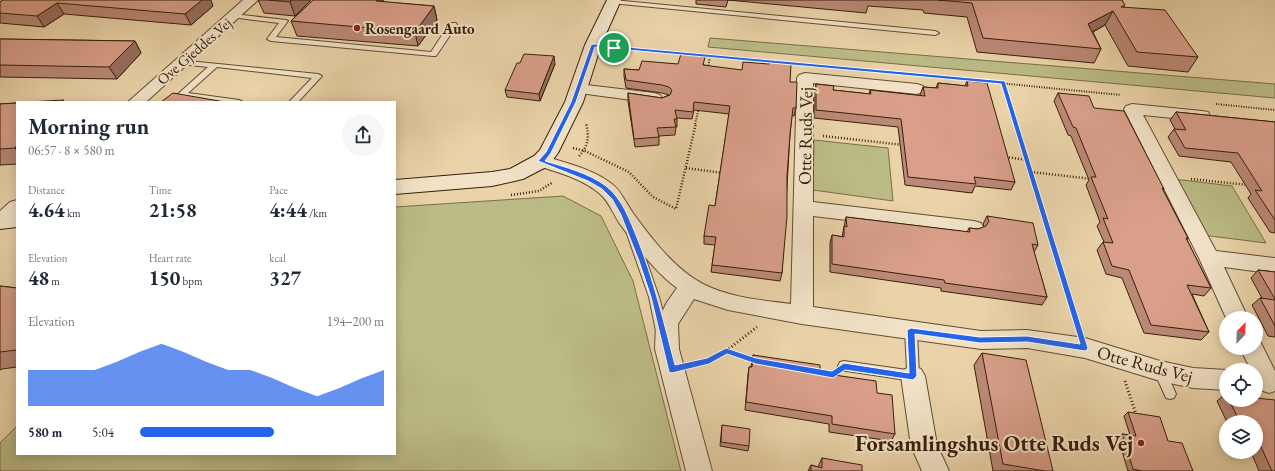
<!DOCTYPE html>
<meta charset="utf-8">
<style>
body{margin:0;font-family:"EB Garamond",serif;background:#f6f6f7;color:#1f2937;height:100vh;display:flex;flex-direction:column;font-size:15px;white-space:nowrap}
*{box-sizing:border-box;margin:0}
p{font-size:13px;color:#747a83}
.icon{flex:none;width:22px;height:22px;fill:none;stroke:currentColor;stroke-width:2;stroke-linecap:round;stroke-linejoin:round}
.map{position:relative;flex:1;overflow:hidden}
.panel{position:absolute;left:16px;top:101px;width:380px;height:354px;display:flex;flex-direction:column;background:#fff;border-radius:0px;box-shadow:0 2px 10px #0003}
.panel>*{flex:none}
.needle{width:26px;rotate:23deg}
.tools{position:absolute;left:1219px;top:311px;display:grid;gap:8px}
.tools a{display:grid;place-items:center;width:44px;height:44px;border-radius:50%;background:#fff;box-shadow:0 2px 10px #0003;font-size:20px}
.pin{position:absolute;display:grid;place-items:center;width:34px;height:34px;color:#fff;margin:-17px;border:2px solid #fff;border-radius:50%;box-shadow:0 1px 4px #0007}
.round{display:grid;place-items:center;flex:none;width:42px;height:42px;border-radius:21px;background:#f6f6f7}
.overview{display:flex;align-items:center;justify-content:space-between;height:68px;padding:0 12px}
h1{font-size:22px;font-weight:700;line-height:30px}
.stats{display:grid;grid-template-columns:repeat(3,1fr);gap:6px;height:68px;padding:4px 12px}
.stats div{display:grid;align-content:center}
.stats b{font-size:20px;font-weight:700}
.stats small{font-size:11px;font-weight:400}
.stats p{font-size:11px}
.chart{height:112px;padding:8px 12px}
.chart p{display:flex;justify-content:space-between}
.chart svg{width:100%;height:72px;margin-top:4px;fill:#2563eb;opacity:.7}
ul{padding:0 12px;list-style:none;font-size:13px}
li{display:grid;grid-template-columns:64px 48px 1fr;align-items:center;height:30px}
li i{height:10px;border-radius:5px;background:#2563eb}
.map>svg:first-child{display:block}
</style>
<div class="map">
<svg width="1275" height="471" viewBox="0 0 1275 471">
<rect width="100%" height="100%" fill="#ead3a9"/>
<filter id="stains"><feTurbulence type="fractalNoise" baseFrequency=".005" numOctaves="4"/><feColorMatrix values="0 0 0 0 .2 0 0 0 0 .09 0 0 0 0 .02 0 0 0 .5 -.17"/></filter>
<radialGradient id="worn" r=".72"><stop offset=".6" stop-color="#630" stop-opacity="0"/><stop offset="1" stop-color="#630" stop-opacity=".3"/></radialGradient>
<g fill="#bbbb85" stroke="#796e47">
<polygon points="710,38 1275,84 1275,98 708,47"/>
<polygon points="814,140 888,148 893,201 813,190"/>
<polygon points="1174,179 1232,186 1266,243 1202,235"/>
<polygon points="563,196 601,216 633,281 681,471 0,471 0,443 17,426 17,454 395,454 395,207"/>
</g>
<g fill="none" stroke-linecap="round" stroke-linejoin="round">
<defs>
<g id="lane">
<polygon points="613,0 935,31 939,33 935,35 611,3 610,2"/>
<polygon points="233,14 286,20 288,21 276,37 431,52 450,23 456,23 457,25 436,56 433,56 271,41 267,39 279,23 231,17 231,15"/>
<polygon points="178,60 318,74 322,76 298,102 289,102 312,78 217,67 188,93 239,100 243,102 219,102 183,98 178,102 169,102 208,67 181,64 178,64"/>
<polygon points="632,230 636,231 637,234 659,297 668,331 666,334 662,336 658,334 656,331 649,297 627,234 628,231"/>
<polygon points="911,326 915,328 917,331 919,376 917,380 913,381 840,370 838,366 840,362 844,361 907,370 905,331 907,328"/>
<polygon points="1160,366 1164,367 1166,371 1176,394 1174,398 1170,399 1166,398 1154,371 1156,367"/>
</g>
<g id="street">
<polygon points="243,0 258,0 146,102 128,102"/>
<path d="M805 73 917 84 923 86 925 89 923 92 917 94 813 83V202L974 221 981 223 984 228 981 233 974 235 813 216V307L981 331 1027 330 1085 338 1160 361 1193 368 1227 370 1226 390 1193 388 1160 381 1085 358 1027 348 981 349 802 324 728 310 694 299 678 324 679 349 712 471H686L655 349 656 324 667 302 677 288C654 271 637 247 620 224 613 214 609 201 599 193 581 178 557 172 535 165L532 161 535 157 541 155 547 157C569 164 593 169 612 184 621 191 626 203 633 213 652 239 675 270 705 285 731 298 763 300 791 304L797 78 799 75Z"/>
<polygon points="578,84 654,93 660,95 662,98 660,101 654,103 572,92 570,89 572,86"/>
<polygon points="1132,104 1202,111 1208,112 1210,116 1208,120 1202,121 1143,115 1216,251 1275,258 1275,274 1224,267 1248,318 1226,318 1199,258 1124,109 1126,106"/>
<polygon points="17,200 17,218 8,226 0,228 0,211 10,202"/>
<polygon points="1256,340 1260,341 1275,371 1275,391 1269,393 1260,390 1256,381 1256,370 1251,370 1240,348 1256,348"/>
<polygon points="913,366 921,369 925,376 937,445 949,471 922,471 911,446 901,376 905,369"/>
</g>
<g id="secondary">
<polygon points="607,0 621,0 601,45 583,102 558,153 548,166 523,179 492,186 395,194 395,180 492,172 510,169 534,156 540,150 565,102 585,45"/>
<polygon points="17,211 17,227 0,229 0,213"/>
</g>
</defs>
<use href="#lane" stroke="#644d31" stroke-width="2"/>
<use href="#street" stroke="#644d31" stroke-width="2"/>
<use href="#secondary" stroke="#372009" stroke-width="2"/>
<g stroke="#372009" stroke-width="2" stroke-dasharray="1 1.5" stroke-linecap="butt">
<polyline points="612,47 797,64"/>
<polyline points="708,68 710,56"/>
<polyline points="927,76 1121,95"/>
<polyline points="1003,82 1016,124"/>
<polyline points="1216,104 1275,110"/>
<polyline points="695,124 699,108"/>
</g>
<g stroke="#372009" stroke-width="2.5" stroke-dasharray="1 2" stroke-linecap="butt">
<polyline points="1015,123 1063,278"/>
<polyline points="823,136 904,145"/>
<polyline points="573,148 585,151 629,172 653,197 676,209 696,123"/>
<path d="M579 156C589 145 589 137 586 123"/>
<polyline points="1006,157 1027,160"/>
<polyline points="686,168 723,173"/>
<polyline points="1031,172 1092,179"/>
<polyline points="1191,179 1248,185"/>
<polyline points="511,195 539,191 553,182"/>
</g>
<g stroke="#372009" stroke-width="3" stroke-dasharray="1 2.5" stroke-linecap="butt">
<polyline points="1063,277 1078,327"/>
<polyline points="726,351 757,327"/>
<polyline points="694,364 709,361 726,351 754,360"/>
<polyline points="816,372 829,374"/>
<polyline points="1125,381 1136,414"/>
</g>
<use href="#lane" fill="#f1e2c7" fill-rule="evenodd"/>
<use href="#street" fill="#f1e2c7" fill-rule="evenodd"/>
<use href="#secondary" fill="#f1e2c7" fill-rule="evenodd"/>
</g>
<g fill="#bb8977" stroke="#372009">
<polygon points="3,0 213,6 191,25 64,14 44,27 0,23 0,2"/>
<polygon points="258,0 311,0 295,16 264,13"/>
<polygon points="313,0 383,0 383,2 434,6 437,20 418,46 297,36 291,21"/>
<polygon points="696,0 1122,0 1124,7 1198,57 1188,72 1128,66 1105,25 1093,32 1101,49 1094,63 977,52 967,17 924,13 923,10 868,6 866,13 728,0 726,7 696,4"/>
<polygon points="0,39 135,41 141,53 117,79 0,77"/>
<polygon points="555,64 540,101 507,97 505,90"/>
<polygon points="704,65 790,82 796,108 794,116 792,115 790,134 782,273 780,281 711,272 715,245 704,244 704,236 715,206 729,114 694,110 692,119 677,118 677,127 676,127 675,135 659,136 659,145 635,147 628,101 628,93 662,98 669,95 662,93 626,88 624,76 624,69 639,70"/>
<polygon points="967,81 1015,182 1011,190 975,186 972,193 905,185 898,127 814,118 814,92 816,84 833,90 869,94 870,90 920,96 920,95 923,87 936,88 938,83 965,86"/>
<polygon points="1058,93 1094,108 1164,189 1163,190 1188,238 1187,240 1211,288 1204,296 1192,294 1209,332 1201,340 1144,333 1122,278 1106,274 1097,250 1103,242 1104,242 1097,226 1100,222 1086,185 1089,180 1071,136 1068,135 1054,101"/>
<polygon points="17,103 17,164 0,165 0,104"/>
<polygon points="1176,112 1275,122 1275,233 1270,232 1248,198 1251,194 1231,162 1179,156 1168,137 1174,129 1175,129 1170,120"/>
<polygon points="987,216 1038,245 1034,252 1047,297 1042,305 941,291 941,288 830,272 830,243 832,235 842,237 846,217 967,232 969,228 978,229 984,227 983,224"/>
<polygon points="1258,270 1275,272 1275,337 1268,336 1252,305 1260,298 1262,298 1251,278"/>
<polygon points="0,286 17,288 17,367 2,369 0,370"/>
<polygon points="982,353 1053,471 993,471 974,365"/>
<polygon points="753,355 820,373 877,393 895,434 891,441 829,432 829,424 745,410 748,375 749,367 751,367"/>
<polygon points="1226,393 1226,400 1256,400 1275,471 1259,471 1251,452 1256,452 1256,422 1227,422 1217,401"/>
<polygon points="1128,412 1168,441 1193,471 1128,471 1118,438 1122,434 1130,435 1124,416"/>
<polygon points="722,425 749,446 748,451 720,446"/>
<polygon points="822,458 862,471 808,471 811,465 818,467"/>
</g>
<g fill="#986f61" stroke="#372009">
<polygon points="202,0 211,0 213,6 191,25 185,14"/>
<polygon points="291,0 311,0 295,16 290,2"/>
<polygon points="377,0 383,0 385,9 376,1"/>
<polygon points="57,3 64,14 44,27 37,16"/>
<polygon points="434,6 437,20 418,46 415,32"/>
<polygon points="1113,11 1105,25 1081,38 1088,24"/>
<polygon points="135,41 141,53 117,79 109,67"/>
<polygon points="554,56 555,64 540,101 539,94"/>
<polygon points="17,145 17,151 15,148"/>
</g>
<g fill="#d99f8a" stroke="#372009">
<polygon points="3,0 202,0 185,14 57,3 37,16 0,13 0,2"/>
<polygon points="269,0 291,0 290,2"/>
<polygon points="313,0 377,0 376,1 434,6 415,32 291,21"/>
<polygon points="938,0 1122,0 1125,5 1121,7 1165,10 1198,57 1137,52 1113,11 1088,24 1101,49 983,38 972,3"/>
<polygon points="0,39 135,41 109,67 0,65"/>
<polygon points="524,54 554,56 539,94 505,90 517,63 520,63"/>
<polygon points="681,54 705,57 703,65 742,70 743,62 769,64 769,62 791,64 790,82 797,82 796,108 793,108 790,134 787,176 787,216 782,273 712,265 716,237 704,236 709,205 715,206 730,106 694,102 693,112 675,110 677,119 674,119 676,127 657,128 659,137 634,139 628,93 662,98 670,95 672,90 669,87 662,85 626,80 624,69 639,70 642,61 678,64"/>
<polygon points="967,81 987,83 1015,182 974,177 976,184 908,177 901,119 816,110 816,84 834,86 833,90 871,94 870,90 925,96 923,87 938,88 938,83 968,86"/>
<polygon points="173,93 225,102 161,102"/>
<polygon points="1058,93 1089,96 1094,108 1124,111 1164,189 1162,188 1188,238 1186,238 1211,288 1187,285 1209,332 1151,325 1129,270 1112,266 1103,242 1113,243 1103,218 1108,219 1091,177 1096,177 1076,128 1073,127"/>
<polygon points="64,100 62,102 28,102"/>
<polygon points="17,103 17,145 15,148 0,149 0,104"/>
<polygon points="1176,112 1275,122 1275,220 1255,190 1262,191 1238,153 1185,148 1174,129 1186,130"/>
<polygon points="987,216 1033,223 1038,245 1032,244 1047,297 945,283 944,280 832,264 832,235 844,237 844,226 847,227 846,217 970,232 969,228 978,229 986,226 989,221"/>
<polygon points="1258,270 1275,272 1275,299"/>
<polygon points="0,286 17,288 17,350 0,352"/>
<polygon points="1260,298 1275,300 1275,326"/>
<polygon points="982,353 1026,360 1053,471 1045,471 1003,464"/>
<polygon points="753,355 820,365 820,373 876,381 877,393 892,395 895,434 832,424 832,416 746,402 749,367 752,367"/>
<polygon points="1256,398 1275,400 1275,471 1272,471 1256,436 1256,422 1250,422 1249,420 1238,418 1229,400 1256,400"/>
<polygon points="1128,412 1160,417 1168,441 1182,443 1193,471 1142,471 1133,469 1122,434 1136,436"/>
<polygon points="722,425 750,429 749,446 721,442"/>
<polygon points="822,458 862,465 862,471 811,471 811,465 822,468"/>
</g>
<path fill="#2563eb" stroke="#fff" fill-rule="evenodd" d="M593 44 1005 81 1088 348 1087 350 1085 351 1027 342 980 343 915 334 917 376 913 380 845 370 833 378 756 364 727 354 709 364 672 373 669 372 651 297 639 261 621 215 612 199 602 189 588 181 538 161 546 152 571 102 591 45ZM595 47 1001 84 1080 344 1027 336 980 337 911 328 907 330 909 373 844 363 832 371 756 358 726 348 707 358 675 365C664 323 654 281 638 240 630 221 623 199 606 186 589 173 565 167 545 161L551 153 576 102Z"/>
<g fill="#8f2418" stroke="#f1e2c7" stroke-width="1.5">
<circle cx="357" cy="28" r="4"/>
<circle cx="1141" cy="443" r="4"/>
</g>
<g text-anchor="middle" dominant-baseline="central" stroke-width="4" stroke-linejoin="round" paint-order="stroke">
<g font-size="15" font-weight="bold" fill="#372009" stroke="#f1e2c7" text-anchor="start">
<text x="365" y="28">Rosengaard Auto</text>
</g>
<g font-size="15" fill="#372009" stroke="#f1e2c7">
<text transform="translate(194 51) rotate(-41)">Ove Gjeddes Vej</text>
</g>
<g font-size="18" fill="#372009" stroke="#f1e2c7">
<text transform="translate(805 136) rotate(-89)">Otte Ruds Vej</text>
<text transform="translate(1145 364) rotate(15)">Otte Ruds Vej</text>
</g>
<g font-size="22" font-weight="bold" fill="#372009" stroke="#f1e2c7" text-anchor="end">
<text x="1133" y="443">Forsamlingshus Otte Ruds Vej</text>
</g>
</g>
<rect width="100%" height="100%" filter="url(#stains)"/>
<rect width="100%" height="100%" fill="url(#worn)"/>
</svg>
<div class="tools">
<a><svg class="needle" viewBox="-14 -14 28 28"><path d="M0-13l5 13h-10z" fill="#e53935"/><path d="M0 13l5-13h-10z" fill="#747a83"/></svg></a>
<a><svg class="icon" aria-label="locate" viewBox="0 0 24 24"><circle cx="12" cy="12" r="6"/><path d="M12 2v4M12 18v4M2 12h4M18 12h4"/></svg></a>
<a><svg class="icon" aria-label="layers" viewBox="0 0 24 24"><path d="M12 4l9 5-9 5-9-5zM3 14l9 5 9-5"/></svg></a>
</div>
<div class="pin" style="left:614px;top:48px;background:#1e9e55"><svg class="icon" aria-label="arrive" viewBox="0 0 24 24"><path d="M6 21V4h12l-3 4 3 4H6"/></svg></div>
<section class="panel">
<div class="overview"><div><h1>Morning run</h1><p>06:57 · 8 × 580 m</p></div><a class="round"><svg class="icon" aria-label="share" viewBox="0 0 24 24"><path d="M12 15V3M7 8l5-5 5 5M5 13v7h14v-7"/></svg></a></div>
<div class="stats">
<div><p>Distance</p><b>4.64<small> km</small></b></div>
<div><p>Time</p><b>21:58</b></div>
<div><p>Pace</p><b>4:44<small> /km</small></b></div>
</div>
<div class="stats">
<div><p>Elevation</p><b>48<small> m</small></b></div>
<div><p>Heart rate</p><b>150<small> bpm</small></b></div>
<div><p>kcal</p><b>327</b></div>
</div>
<div class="chart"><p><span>Elevation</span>194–200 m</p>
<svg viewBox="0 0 160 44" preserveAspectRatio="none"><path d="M0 44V22L10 22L20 22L30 22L40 17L50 11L60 6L70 11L80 17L90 22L100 22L110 27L120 33L130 38L140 33L150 27L160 22V44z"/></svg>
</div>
<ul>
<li><b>580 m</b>5:04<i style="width:55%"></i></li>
</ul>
</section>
</div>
